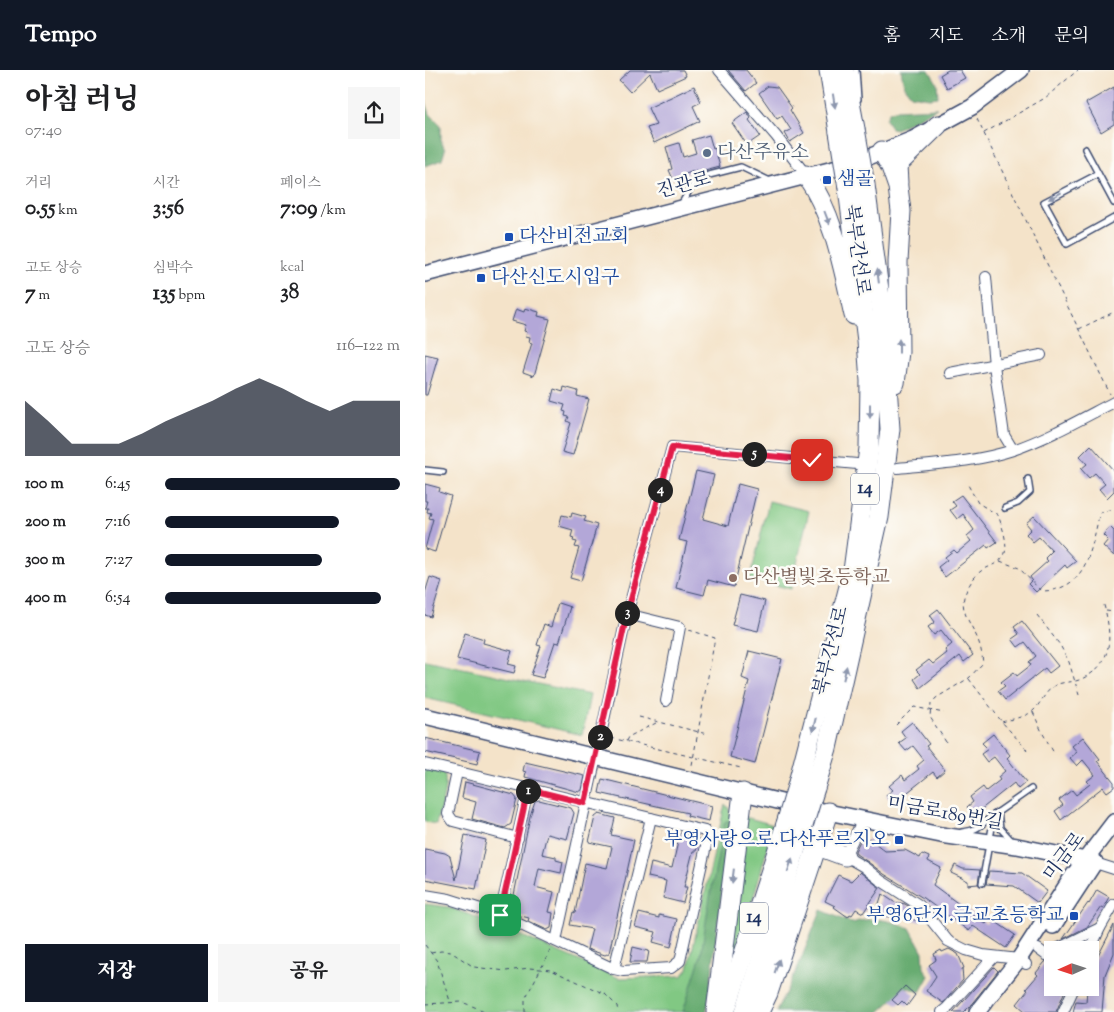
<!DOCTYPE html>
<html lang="ko">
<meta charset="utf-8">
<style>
body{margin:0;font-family:"Sorts Mill Goudy","Noto Serif KR",serif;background:#f6f6f6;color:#202124;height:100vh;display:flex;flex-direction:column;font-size:19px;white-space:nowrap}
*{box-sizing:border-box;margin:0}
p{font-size:16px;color:#757577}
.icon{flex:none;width:28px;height:28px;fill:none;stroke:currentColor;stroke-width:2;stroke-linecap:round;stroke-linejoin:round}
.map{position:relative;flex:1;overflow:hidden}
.sheet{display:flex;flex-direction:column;background:#fff;width:425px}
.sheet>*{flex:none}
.needle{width:32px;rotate:267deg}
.buttons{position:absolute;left:619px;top:871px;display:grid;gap:10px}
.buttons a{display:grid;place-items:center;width:55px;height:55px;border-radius:0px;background:#fff;box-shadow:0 5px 20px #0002;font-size:25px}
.pin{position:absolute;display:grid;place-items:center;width:42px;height:42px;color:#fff;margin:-21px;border-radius:10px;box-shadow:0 2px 8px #0006}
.km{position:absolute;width:25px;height:25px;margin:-12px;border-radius:50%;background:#222;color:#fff;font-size:14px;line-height:25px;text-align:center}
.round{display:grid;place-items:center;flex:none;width:52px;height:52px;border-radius:0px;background:#f6f6f6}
.headline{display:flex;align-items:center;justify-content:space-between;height:85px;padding:0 25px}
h1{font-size:28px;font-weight:800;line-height:38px}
.metrics{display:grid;grid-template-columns:repeat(3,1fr);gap:8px;height:85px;padding:5px 25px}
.metrics div{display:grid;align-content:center}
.metrics b{font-size:21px;font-weight:800}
.metrics small{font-size:14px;font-weight:400}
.metrics p{font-size:14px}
.chart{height:140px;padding:10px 25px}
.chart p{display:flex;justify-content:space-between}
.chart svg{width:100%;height:90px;margin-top:5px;fill:#111827;opacity:.7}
.action{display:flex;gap:10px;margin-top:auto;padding:10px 25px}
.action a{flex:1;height:58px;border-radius:0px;background:#111827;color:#fff;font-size:20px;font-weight:800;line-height:58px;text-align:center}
.action a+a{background:#f6f6f6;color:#202124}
ul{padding:0 25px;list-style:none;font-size:16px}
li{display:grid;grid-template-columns:80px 60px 1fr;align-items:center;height:38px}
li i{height:12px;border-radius:6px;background:#111827}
header{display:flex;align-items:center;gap:30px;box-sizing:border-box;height:70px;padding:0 25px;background:#111827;color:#fff}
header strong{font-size:24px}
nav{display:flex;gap:28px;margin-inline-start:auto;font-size:18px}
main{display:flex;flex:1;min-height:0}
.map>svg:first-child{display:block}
</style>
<header>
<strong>Tempo</strong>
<nav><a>홈</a><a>지도</a><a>소개</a><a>문의</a></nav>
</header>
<main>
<section class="sheet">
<div class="headline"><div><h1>아침 러닝</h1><p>07:40</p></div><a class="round"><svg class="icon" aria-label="share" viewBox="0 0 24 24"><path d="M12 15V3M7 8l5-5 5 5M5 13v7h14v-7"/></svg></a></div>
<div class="metrics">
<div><p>거리</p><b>0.55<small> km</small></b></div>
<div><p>시간</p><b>3:56</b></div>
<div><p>페이스</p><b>7:09<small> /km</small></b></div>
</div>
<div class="metrics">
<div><p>고도 상승</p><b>7<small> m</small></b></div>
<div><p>심박수</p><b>135<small> bpm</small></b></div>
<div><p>kcal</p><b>38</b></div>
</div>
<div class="chart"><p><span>고도 상승</span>116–122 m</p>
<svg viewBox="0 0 160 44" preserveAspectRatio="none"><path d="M0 44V17L10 27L20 38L30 38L40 38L50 33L60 27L70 22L80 17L90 11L100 6L110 11L120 17L130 22L140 17L150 17L160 17V44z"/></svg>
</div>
<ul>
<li><b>100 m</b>6:45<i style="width:100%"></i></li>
<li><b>200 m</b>7:16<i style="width:74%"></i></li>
<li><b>300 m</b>7:27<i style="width:67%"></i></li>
<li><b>400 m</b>6:54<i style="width:92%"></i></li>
</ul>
<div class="action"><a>저장</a><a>공유</a></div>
</section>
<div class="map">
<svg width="689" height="942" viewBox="0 0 689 942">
<rect width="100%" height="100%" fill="#fdfcf7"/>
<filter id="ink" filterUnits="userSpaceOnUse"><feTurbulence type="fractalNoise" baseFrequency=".02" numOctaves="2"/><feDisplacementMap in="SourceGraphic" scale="10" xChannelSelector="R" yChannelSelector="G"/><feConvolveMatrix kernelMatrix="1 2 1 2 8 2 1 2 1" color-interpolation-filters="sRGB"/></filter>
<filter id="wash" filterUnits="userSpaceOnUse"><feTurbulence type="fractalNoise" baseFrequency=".0096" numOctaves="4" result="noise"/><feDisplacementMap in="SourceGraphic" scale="20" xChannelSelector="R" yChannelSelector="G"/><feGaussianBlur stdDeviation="1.12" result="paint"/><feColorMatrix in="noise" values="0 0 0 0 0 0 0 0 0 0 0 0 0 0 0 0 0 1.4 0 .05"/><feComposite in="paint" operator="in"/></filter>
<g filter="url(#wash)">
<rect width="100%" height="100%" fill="#f4e3c9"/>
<g fill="#81c883" stroke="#4e7c70">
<polygon points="344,431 384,441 366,519 325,509"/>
<polygon points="0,590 165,625 157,665 0,628"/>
<path d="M0 698 18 702C25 712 14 742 11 754L0 752Z"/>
<polygon points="300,734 304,739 306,748 281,942 0,942 0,834 23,837 67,853 194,908 257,906 263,899"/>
<polygon points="320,747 349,755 301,924"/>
</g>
<g fill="#68ac71" stroke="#426e68">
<polygon points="476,0 504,0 512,13 513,27 504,28 486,25 479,16"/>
<polygon points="0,29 5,44 16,55 16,71 20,80 17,90 0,96"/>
<polygon points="512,38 471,59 466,58 461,49 464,42 469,40"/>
<polygon points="302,750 305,753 283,935 281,942 258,942 276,885 283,838 299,754"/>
<path d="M396 840 427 853C447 846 465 850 485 858L498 882 499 898 504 906 495 922 482 917 454 942H351L372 899Z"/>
</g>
<g id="blocks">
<g fill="#b3a7d8">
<polygon points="205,0 258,0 261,6 232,19 225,3 205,22 194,10"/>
<polygon points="303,0 321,0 331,13 321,21"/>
<polygon points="523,0 535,0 540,8 522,18 515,5"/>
<polygon points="269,16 276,32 268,36 275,51 229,73 222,58 231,55 223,38"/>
<polygon points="343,16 352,17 367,38 365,40 379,63 365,72 360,63 366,60 357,46 352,49 334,23"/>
<polygon points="689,17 689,54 676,62 661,33"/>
<polygon points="322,42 326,48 324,50 335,66 322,75 307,53"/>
<polygon points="284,65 288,79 290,78 295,97 272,103 271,100 248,109 244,100 247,99 241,77 254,73 258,87 271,83 267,70"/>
<polygon points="100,238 114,242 113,246 125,249 109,306 98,302 107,273 104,272 105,267 101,266 102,262 99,261 101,255 87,251 91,239 99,242"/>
<polygon points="0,284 13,287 2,325 0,325"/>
<polygon points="139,317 153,321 152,326 164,329 148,385 137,382 146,353 142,351 144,347 140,346 141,342 138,341 140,335 126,331 129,319 138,322"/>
<polygon points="666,375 689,401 689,421 682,428 674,419 680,414 670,403 664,408 656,399 662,394 655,386"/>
<polygon points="271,401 289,405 278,449 303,456 313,414 332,419 309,517 283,510 279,525 251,518 262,472 254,470"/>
<polygon points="0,414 15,418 14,422 26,426 10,482 0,479 8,449 4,448 6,443 2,442 3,438 0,438 2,431 0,431"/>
<polygon points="536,425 572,472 563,478 561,475 520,507 513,497 522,490 520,487 529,480 532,483 546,471 542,466 549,460 538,444 532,449 525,440 531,436 527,431"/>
<polygon points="147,443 161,447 159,451 172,455 156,511 145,508 154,478 150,477 152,472 148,471 149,468 146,467 148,460 134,456 137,445 146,447"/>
<polygon points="609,446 651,491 642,498 640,495 611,522 603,514 607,510 605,507 623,491 620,488 627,481 614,467 608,472 601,464 606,459 601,453"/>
<polygon points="685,457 689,461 689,486 678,476 683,470 678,465"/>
<polygon points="5,507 17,511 6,547 0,545 0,523"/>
<polygon points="315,525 340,531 333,561 307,555"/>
<polygon points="133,533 145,537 134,573 130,572 118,608 106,605 116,576 112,575 119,554 126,557"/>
<polygon points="513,539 548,585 539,592 535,586 495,618 489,609 495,604 491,600 504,590 508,594 522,583 520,580 527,574 516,560 509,565 503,557 510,552 505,545"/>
<polygon points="597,551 633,596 624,603 620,598 580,630 573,621 580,616 576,612 589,602 592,606 606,595 604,592 611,586 600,572 593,577 587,569 594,564 589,557"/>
<polygon points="40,563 59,569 58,573 87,581 83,594 91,596 89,603 32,589"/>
<polygon points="324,581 357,589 330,694 305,687 324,611 317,608"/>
<polygon points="487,652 504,674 501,676 520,700 512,707 508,702 468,734 461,725 468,720 464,716 477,705 480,710 494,699 492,696 499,690 488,676 481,681 474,673 481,668 476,661"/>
<polygon points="568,664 585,685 582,688 601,712 593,719 589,713 549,745 542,737 548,732 545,727 558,717 561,721 575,710 573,707 580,701 569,687 562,692 556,684 563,679 557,673"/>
<polygon points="658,667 675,689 672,691 689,712 689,717 682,722 678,717 636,750 630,741 638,735 634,730 647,720 651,725 665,714 662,711 670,705 658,690 652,696 645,688 652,682 647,676"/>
<polygon points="0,668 55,681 52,694 0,682"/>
<polygon points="100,692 160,706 157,720 154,722 100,707 101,702 98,701"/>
<polygon points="177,709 287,736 284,751 262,746 263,743 174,723"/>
<polygon points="40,712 89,725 92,729 86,754 80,758 47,749 51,732 37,728"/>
<polygon points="114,730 146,738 149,743 142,769 122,764 117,784 131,787 131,790 138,792 136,803 114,798 110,817 129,822 124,842 128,843 126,858 122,860 103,851 104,848 88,844 86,840 105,746 110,731"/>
<polygon points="174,744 190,748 186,765 209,770 184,883 180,885 162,879 167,859 145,855 148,842 150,843 160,793 182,798 187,777 164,772 170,747"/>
<polygon points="255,763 272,767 274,770 271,781 268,781 259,817 262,817 258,833 238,828 241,811 223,807 226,793 247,798"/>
<polygon points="40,765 61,770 51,819 0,809 0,779 20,783 25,786 31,810"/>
<polygon points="444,768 460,781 480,780 495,788 497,784 504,787 503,791 516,798 508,815 561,854 565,848 590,865 581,878 548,856 544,861 498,828 459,804 443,792 431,784 430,781 436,769 440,773"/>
<polygon points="530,795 538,799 555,800 553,814 543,815 543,811 526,803"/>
<polygon points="564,801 597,803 622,821 613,833 589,816 561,814"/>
<polygon points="435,802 455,818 438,843 431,839 427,845 425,844 423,847 409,837 410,836 400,831 413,805 426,811"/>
<polygon points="672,820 684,827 678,838 676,837 662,857 638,869 663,833 664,834"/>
<polygon points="457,824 469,832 480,834 489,840 489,842 496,849 495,852 467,841 465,847 451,843"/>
<polygon points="214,843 234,848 234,845 252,849 246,877 228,872 231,862 210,857"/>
<polygon points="689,855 689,883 680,905 677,942 648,942 651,931 661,932 662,919 664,920 665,918 666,899 671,885 673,886"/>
<polygon points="208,877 224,881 222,892 205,892"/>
<polygon points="524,879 533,884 539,898 537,899 538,910 518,933 501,921 511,906 504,895 511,890 509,884 516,880 517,882"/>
<polygon points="628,889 628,918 641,918 631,942 601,942 592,934 603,920 601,919 613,905 611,903 620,892"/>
<polygon points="569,897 573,901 544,937 539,942 528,942"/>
<polygon points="480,916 490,925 482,936 477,931 473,935 467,930"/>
</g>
</g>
</g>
<g filter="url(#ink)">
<use href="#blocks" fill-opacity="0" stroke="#3c4a6e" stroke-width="1"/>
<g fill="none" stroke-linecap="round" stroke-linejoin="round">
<defs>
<g id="lane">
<polyline points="431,0 433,29"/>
<polyline points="660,79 689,133"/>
<polyline points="673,104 619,132 642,174 689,148"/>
<polyline points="255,136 272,108 316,97 345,111"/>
<polyline points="0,400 18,402"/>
<polyline points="580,438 593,433 605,422 603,409"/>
<path d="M537 762C559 759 556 752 573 742L575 758 587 771"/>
<polyline points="557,813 568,752 573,742 606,719"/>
</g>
<g id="street">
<polyline points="294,0 351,66 381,105"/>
<polyline points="561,207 569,295 579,365 588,380"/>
<polyline points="525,303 616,285"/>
<path d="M473 398C511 394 551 392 588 380 623 368 656 349 689 332"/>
<polyline points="202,544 255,557 241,631"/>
<polyline points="0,694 226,748 189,899 75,845 24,829 0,825"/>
<polyline points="32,702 23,744 28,751 93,768"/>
<polyline points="438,749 420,786 439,797 455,810 494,835 523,871 541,880 558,885 594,889 601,894"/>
<polyline points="664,791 689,799"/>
<polyline points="75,845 103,719"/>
<polyline points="131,871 202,544 247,377 432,394"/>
<polyline points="613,879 621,885 628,881"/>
<polyline points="630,880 675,858"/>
<polyline points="665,880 675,858 689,834"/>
<polyline points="189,899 198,901 246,898 255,891 283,767 280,761 226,748"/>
<polyline points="517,942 522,938 569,887"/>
<polyline points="638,942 649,918"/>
</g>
<g id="secondary">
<polyline points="0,204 424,95 488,69 547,37 596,0"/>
<polyline points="0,646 373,736 516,765 592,776 661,790"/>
<polyline points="628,856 670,792"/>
<polyline points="552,942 594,889 647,807 689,752"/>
</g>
<g id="highway">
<polyline points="404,0 414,62"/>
<polyline points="419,0 430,59"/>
<polyline points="457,81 466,97 473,117 476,141 473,192 474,282 470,313"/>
<path d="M381 105C409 145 418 198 429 245"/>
<polyline points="473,113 472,95 513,55"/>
<polyline points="373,713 428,501 444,378 445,311 442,271 423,118"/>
<polyline points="390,718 402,678 454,447 465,359 457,242 440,115"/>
<polyline points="393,776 420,786"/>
<polyline points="301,939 361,754"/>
<polyline points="291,942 318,723"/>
<polyline points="320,942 377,759"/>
<polyline points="334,942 343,923 403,742"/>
</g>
</defs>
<use href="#lane" stroke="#3c4a6e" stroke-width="8"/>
<use href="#street" stroke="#3c4a6e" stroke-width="12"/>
<use href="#secondary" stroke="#3c4a6e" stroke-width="18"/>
<use href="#highway" stroke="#3c4a6e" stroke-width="21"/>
<g stroke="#3c4a6e" stroke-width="1" stroke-dasharray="4 4" stroke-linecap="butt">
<polyline points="552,49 685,324"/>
<polyline points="559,63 620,28 653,0"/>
<polyline points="654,259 689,242"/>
<path d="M575 491 594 498 616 521C663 521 666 478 675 442L689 439"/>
<polyline points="681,541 689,542"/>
<polyline points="612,545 635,575 644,592 654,625"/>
<polyline points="264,560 290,568 267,695 268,698"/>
<polyline points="544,609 577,652 603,681"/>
<polyline points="608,642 617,662 629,683"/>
<polyline points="214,647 282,664"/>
<path d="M577 652C586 649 602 647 609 640 616 633 620 622 629 616 637 611 646 613 654 610 689 596 687 566 679 535"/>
<polyline points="471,655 489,637 519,643"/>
<polyline points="186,668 316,698"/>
<polyline points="201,671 203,667 231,653"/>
<path d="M521 672 505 647 506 634 511 628 544 608 558 593C557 585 556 577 553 570 548 556 535 543 539 527 542 518 548 507 556 501 564 496 577 493 580 483 583 472 577 456 573 445L553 433 543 415"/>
<polyline points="0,875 12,891 25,931"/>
<polyline points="6,883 16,881 26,882 49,897 64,899 81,901 104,898 126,900 180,924 192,936 193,942"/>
<polyline points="0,934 37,932 62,942"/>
<polyline points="100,942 100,929 126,879"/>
</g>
<use href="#lane" stroke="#fff" stroke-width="5"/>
<use href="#street" stroke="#fff" stroke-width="10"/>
<use href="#secondary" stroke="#fff" stroke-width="15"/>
<use href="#highway" stroke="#fff" stroke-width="19"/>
<defs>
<g id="highway-bridge">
<polyline points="430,59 440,115"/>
<polyline points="414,62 423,118"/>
<polyline points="361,754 373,713"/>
<polyline points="377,759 390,718"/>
</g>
</defs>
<use href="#highway-bridge" stroke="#3c4a6e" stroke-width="21" stroke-linecap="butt"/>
<use href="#highway-bridge" stroke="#fff" stroke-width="19"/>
</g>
<defs><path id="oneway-solid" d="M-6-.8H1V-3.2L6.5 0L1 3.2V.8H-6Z" transform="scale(1.25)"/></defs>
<g fill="#8d97ae">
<use href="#oneway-solid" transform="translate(409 31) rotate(81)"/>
<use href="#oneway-solid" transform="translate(630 126) rotate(152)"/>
<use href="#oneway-solid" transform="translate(402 148) rotate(69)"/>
<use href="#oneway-solid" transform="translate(453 206) rotate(-97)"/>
<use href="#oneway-solid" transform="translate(474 276) rotate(-90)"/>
<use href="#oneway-solid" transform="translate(445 341) rotate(90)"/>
<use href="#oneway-solid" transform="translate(420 603) rotate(-77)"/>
<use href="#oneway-solid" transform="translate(389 655) rotate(104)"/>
<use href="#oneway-solid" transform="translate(365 795) rotate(-72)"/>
<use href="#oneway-solid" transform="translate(308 806) rotate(97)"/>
<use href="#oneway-solid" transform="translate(352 896) rotate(-71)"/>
</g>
</g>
<g fill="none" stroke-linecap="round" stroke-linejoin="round" filter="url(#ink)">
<defs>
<polyline id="route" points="75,845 103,719 160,733 202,544 247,377 387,390"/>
</defs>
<use href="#route" stroke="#fff" stroke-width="10"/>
<use href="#route" stroke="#e11d48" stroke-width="6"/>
</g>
<circle fill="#5c6f8a" stroke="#fdfcf7" stroke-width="2" cx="282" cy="83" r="5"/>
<g fill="#1a4fb4" stroke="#fdfcf7" stroke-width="2">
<rect x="397" y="105" width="10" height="10" rx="2.5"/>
<rect x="79" y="162" width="10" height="10" rx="2.5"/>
<rect x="51" y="203" width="10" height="10" rx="2.5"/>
<rect x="469" y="765" width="10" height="10" rx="2.5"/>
<rect x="644" y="841" width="10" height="10" rx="2.5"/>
</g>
<circle fill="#8d6e63" stroke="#fdfcf7" stroke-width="2" cx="308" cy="508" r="5"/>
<g text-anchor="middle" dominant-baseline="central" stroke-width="5" stroke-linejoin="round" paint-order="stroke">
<g fill="#fdfcf7" stroke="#5f6c8c" stroke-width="1">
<rect x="426" y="403.5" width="28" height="31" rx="4"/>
<rect x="315" y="832.5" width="28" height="31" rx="4"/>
</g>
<g font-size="18" font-weight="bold" fill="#1b2f5e">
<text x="440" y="419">14</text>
<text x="329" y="848">14</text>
</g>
<g font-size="19" fill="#4e5e75" stroke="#fdfcf7" text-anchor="start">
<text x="292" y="83">다산주유소</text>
</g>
<g font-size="19" fill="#164399" stroke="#fdfcf7" text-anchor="start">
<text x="412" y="110">샘골</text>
<text x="94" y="167">다산비전교회</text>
<text x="66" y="208">다산신도시입구</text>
<text x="464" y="770" text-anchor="end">부영사랑으로.다산푸르지오</text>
<text x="639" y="846" text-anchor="end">부영6단지.금교초등학교</text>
</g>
<g font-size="19" fill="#1b2f5e" stroke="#fdfcf7">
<text transform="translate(259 116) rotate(-15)">진관로</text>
<text transform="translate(431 180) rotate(82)">북부간선로</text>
<text transform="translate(407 581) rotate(-76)">북부간선로</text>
<text transform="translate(520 744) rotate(10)">미금로189번길</text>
<text transform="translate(640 787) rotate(-53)">미금로</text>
</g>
<g font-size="19" fill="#785e54" stroke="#fdfcf7" text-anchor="start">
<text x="318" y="508">다산별빛초등학교</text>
</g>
</g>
</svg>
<div class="buttons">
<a><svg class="needle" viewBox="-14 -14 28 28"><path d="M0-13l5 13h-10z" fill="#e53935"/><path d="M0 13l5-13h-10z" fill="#757577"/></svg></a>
</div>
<div class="pin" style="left:75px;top:845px;background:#1e9e55"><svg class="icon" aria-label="arrive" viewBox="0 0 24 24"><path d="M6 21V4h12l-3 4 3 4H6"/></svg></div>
<div class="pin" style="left:387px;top:390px;background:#d93025"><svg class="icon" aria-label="check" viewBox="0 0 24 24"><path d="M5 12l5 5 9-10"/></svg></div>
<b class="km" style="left:103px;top:721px">1</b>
<b class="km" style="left:175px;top:667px">2</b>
<b class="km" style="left:202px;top:543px">3</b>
<b class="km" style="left:235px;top:420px">4</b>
<b class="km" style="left:329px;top:384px">5</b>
</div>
</main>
